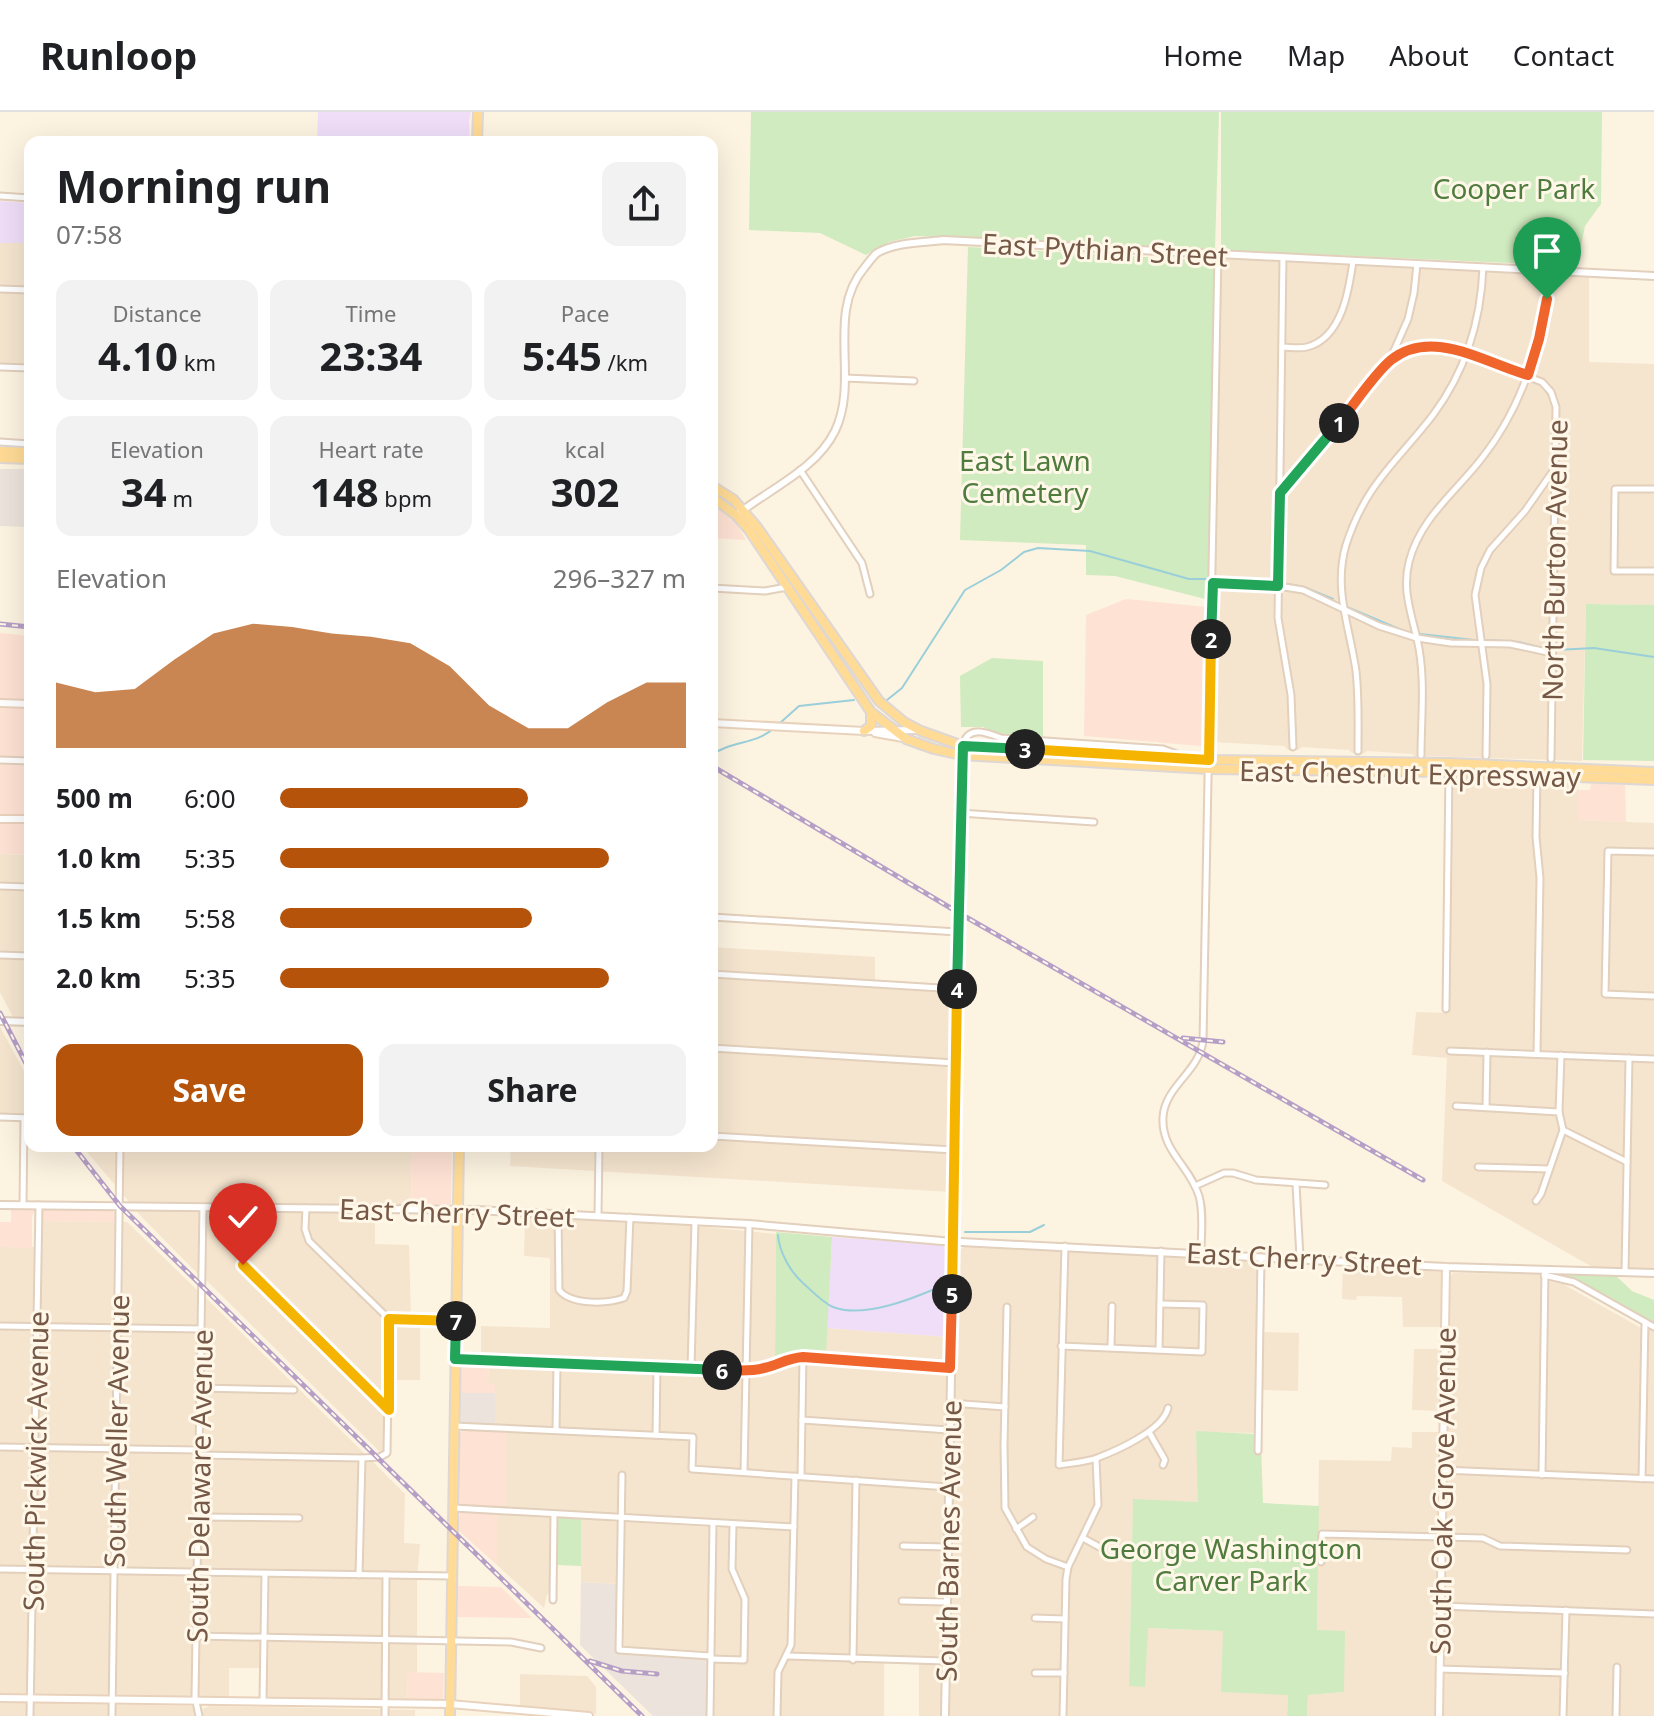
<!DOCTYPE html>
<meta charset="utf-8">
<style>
body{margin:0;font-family:"Noto Sans",sans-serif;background:#f2f2f2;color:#202124;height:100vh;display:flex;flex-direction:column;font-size:30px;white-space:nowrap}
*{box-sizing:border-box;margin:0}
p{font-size:26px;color:#757577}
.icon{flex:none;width:44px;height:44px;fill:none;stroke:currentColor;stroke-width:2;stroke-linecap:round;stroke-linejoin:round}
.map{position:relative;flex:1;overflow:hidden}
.details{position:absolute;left:24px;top:24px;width:694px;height:1016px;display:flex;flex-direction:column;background:#fff;border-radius:16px;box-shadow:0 8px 32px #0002}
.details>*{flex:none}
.pin{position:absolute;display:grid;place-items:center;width:68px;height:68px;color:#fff;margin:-82px -34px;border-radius:50% 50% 50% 0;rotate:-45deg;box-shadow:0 0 8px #0007}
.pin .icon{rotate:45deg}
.km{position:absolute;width:40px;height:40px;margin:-20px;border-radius:50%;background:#222;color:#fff;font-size:22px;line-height:40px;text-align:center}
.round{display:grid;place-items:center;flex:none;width:84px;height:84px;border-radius:16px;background:#f2f2f2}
.summary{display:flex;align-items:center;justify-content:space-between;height:136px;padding:0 32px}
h1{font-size:44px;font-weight:700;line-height:60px}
.stats{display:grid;grid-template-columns:repeat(3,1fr);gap:12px;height:136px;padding:8px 32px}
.stats div{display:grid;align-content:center;border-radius:16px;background:#f2f2f2;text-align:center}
.stats b{font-size:40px;font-weight:700}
.stats small{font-size:22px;font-weight:400}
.stats p{font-size:22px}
.chart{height:224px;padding:16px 32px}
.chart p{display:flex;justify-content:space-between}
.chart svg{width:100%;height:144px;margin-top:8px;fill:#b45309;opacity:.7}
.cta{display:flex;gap:16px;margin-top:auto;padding:16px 32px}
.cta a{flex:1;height:92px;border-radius:16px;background:#b45309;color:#fff;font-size:32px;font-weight:700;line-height:92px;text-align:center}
.cta a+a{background:#f2f2f2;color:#202124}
ul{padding:0 32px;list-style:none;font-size:26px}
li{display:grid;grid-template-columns:128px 96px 1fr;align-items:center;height:60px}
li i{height:20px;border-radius:10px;background:#b45309}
header{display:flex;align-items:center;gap:48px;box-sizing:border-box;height:112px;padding:0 40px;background:#fff;border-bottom:2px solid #e0e0e0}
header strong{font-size:38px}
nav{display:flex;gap:44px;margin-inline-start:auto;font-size:28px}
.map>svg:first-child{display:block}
</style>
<header>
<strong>Runloop</strong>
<nav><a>Home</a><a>Map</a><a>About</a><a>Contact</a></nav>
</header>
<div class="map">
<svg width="1654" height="1604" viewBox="0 0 1654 1604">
<rect width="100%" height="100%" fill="#fdf3e1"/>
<g fill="#f5e5cf">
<polygon points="0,131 30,131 30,254 0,253"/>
<polygon points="1225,145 1589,164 1589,250 1654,252 1654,493 1586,492 1582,649 1429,644 1416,646 1412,642 1367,639 1363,642 1352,641 1349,638 1302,635 1298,638 1288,638 1284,634 1213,630 1220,152"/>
<polygon points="1453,666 1578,671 1578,708 1654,711 1654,1159 1629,1157 1627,1153 1623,1156 1594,1156 1442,1069 1447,946 1412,943 1416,900 1448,901"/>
<polygon points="0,742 30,743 30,907 14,907 0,880"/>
<polygon points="712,835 875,845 875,876 953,881 951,1080 510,1054 511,1034 712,1034"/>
<polygon points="0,915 30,970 30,1003 0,1002"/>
<polygon points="82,1034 412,1034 411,1094 131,1092"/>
<polygon points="134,1097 199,1099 199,1163"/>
<polygon points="207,1099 375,1100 375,1132 409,1133 411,1205 420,1210 420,1268 385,1268 386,1331 382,1342 205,1167 205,1102"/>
<polygon points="525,1104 664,1111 776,1122 775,1249 792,1243 825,1244 827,1216 948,1225 946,1366 942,1371 717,1356 716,1361 944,1379 942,1604 919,1604 919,1552 884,1551 884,1604 713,1604 716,1418 720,1415 749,1416 749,1411 506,1396 506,1314 495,1313 495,1273 488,1271 489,1246 481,1244 481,1214 550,1216 550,1146 524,1144"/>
<polygon points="42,1109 127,1110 198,1179 191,1586 0,1584 0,1135 34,1135 35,1140 41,1140"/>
<polygon points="966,1134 1257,1148 1257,1321 1196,1320 1199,1390 1133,1388 1129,1574 1145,1574 1147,1516 1223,1519 1288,1583 1287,1604 947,1604 957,1145 959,1138"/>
<polygon points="1343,1151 1441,1160 1442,1215 1403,1215 1402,1185 1357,1184 1356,1188 1342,1187"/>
<polygon points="1453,1161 1539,1162 1541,1168 1563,1172 1641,1216 1654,1218 1654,1604 1441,1604 1449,1166"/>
<polygon points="204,1184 367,1344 202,1340"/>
<polygon points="1263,1220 1299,1221 1298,1279 1262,1278"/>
<polygon points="1414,1237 1442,1237 1441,1299 1412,1298"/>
<polygon points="1412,1320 1441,1320 1436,1604 1307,1604 1308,1583 1343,1580 1317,1518 1319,1348 1391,1349 1392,1335 1412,1336"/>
<polygon points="205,1346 371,1348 405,1382 404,1431 420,1432 417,1466 417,1560 408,1561 407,1590 265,1587 264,1556 229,1556 229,1588 199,1586 201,1349"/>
<polygon points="497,1401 549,1404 552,1407 551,1479 547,1483 544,1496 497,1453"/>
<polygon points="581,1406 618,1410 618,1472 581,1470"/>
<polygon points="625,1410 709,1415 707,1539 624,1534"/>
<polygon points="520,1562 587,1564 596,1575 596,1602 520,1597"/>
<polygon points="0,1590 195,1594 197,1604 0,1604"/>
<polygon points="209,1594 415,1598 415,1604 202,1604 203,1597"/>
</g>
<g fill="#fee2d4">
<polygon points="712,391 735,410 746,428 712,426"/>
<polygon points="1126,487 1206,495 1201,634 1084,624 1086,503"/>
<polygon points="0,521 30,524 30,588 0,588"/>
<polygon points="0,595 30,596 30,647 0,646"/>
<polygon points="0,650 30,651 30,703 0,702"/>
<polygon points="1591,671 1625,673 1626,710 1578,708 1578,678 1590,678"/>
<polygon points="0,711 30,711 30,743 0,742"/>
<polygon points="412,1034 452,1034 451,1092 411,1094"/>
<polygon points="11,1096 33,1097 35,1099 32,1104 32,1136 0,1135 0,1110 11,1110"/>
<polygon points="45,1097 111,1098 117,1102 118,1110 42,1109 42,1100"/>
<polygon points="462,1250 489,1251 488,1271 495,1273 495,1281 460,1281"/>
<polygon points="463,1317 506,1318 506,1396 460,1392 460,1322"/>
<polygon points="460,1400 497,1401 497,1453 458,1418"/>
<polygon points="458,1474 501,1475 532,1506 457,1505"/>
<polygon points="408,1560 444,1561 443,1589 407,1590"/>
</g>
<g fill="#ece4dc">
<polygon points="0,357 30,357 29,415 0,414"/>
<polygon points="460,1281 495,1281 495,1313 461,1310"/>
<polygon points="581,1470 618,1472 615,1539 708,1548 707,1604 653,1604 580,1533"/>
</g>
<g fill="#f0def9">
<polygon points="318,0 471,0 469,9 470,30 317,30"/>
<polygon points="0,89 30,91 30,131 0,131"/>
<polygon points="832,1125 943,1133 948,1144 948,1225 827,1216"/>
</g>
<g fill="#d0ebbf">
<polygon points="751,0 1219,0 1215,137 915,124 889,130 866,143 820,121 749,118"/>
<polygon points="1221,0 1602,0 1601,92 1585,114 1577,154 1221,138"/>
<polygon points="968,135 1215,149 1209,488 1115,464 1086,463 1086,433 960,428"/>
<polygon points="1586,492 1654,493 1654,649 1583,648"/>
<polygon points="992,546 1043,549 1043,627 1002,623 983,615 961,615 960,564"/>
<polygon points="776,1120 832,1125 826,1244 792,1243 775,1249"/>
<polygon points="1567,1161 1616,1164 1632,1179 1654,1188 1654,1213 1567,1165"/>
<polygon points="1196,1319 1255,1322 1261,1333 1263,1391 1319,1394 1317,1518 1345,1519 1344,1580 1308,1583 1307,1604 1287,1604 1288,1583 1221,1580 1223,1519 1148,1516 1145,1575 1129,1574 1133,1387 1198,1390"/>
<polygon points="560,1405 581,1406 581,1454 557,1453 557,1408"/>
</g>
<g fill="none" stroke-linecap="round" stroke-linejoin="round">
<g stroke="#9acfda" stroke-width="2">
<polyline points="1220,467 1241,468"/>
<polyline points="1245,468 1273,469"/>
<polyline points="1282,471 1304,475 1333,487"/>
<polyline points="1347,495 1404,519"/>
<polyline points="1420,522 1474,528"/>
<polyline points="1486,528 1519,530 1546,537"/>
<polyline points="1556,538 1594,536 1654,545"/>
<polyline points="887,588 902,576 965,478 1001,458 1024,440 1038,436 1090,439 1189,467 1208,467"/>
<polyline points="780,611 799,594 854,588"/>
<path d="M712 643C732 628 757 633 775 615"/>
<polyline points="965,1120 1030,1120 1044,1113"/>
<path d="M778 1123C779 1140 791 1161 804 1172 812 1179 823 1191 833 1195 864 1207 914 1186 942 1174"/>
</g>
<defs>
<g id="minor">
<polyline points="0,84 30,86"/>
<polyline points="1283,145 1278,506 1291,583 1293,635"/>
<polyline points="0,177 30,178"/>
<path d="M1282 235C1289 235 1300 237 1307 235 1342 226 1349 178 1353 149"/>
<polyline points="1389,250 1405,238 1422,233 1444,234 1542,270 1551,280 1556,295 1551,647"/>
<polyline points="0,255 30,256"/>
<polyline points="845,266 914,269"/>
<polyline points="0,330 30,332"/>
<polyline points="800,358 862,451 870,482"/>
<polyline points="1654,377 1615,377 1614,459 1654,459"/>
<polyline points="1280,380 1389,250 1408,207 1414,181 1417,152"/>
<polyline points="1213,471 1278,474 1303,478 1379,514 1417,526 1451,531 1510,532 1552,541"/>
<polyline points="712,476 765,479 787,475"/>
<path d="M963 634C967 613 985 620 1001 626L1163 637 1182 644"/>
<path d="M1358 639C1358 612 1359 586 1356 559 1350 516 1333 477 1346 433 1366 371 1396 351 1433 303 1465 260 1481 208 1483 155"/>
<path d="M1421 643C1421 606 1426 564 1417 527 1411 500 1402 478 1409 450 1420 406 1456 380 1482 346 1524 293 1544 225 1549 159"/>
<polyline points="1486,644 1487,572 1475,483 1481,456 1490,438 1525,399 1553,359"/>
<polyline points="0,648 30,649"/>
<polyline points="960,701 1094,710"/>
<polyline points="1654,740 1608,739 1605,882 1654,884"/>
<polyline points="0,774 30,775"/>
<polyline points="712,805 958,820"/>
<polyline points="0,843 30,844"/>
<polyline points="712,862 957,877"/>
<polyline points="1446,897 1449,658"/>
<polyline points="712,936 955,951"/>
<polyline points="1450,939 1654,947"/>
<polyline points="1537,942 1540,766 1536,725 1537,663"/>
<polyline points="1456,994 1559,1000 1563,1018 1627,1050"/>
<polyline points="1486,995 1487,940"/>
<polyline points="1559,1000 1561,943"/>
<polyline points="0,1005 30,1006"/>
<polyline points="712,1024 954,1038"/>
<polyline points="1478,1055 1549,1057"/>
<polyline points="1296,1072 1300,1146"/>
<polyline points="1195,1074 1224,1061 1233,1061 1256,1068 1325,1073"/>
<polyline points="1536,1089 1541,1082 1563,1018"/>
<polyline points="23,1093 24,1006"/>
<polyline points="241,1096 239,1138 247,1159 388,1298"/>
<path d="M558 1102 559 1178C571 1193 606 1192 624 1186L627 1179 630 1105"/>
<polyline points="598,1104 599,1034"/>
<path d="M1065 1134 1059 1353C1072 1351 1086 1350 1097 1346 1118 1338 1163 1318 1168 1296"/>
<path d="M1201 1140C1201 1123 1204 1101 1199 1084 1190 1054 1161 1039 1163 1005 1165 974 1199 960 1203 929L1218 142"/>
<polyline points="1625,1160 1629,946"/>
<polyline points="1544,1163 1574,1170 1654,1215"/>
<polyline points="1007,1195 1004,1333 1005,1396 1027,1435 1046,1447 1068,1455"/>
<polyline points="389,1207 456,1208"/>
<polyline points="0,1214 201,1217"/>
<polyline points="1061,1234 1202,1240 1203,1193 1160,1192"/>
<polyline points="1111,1235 1112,1194"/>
<polyline points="1159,1238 1161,1139"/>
<path d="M456 1247 746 1259C766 1256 782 1246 803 1245L950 1256"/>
<polyline points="691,1256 695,1109"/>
<polyline points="200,1276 294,1278"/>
<polyline points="950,1291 1005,1295"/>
<polyline points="802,1308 949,1318"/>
<polyline points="454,1314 693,1325 692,1357 948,1375"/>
<polyline points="556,1318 557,1251"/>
<polyline points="1149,1320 1165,1348 1163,1353"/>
<polyline points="656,1323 657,1255"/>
<polyline points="0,1335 199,1338"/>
<polyline points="1258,1339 1261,1145"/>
<polyline points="199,1343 362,1346 380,1345 387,1341 389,1207 309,1129 305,1117 306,1096"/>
<polyline points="1442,1358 1654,1367"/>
<polyline points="744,1360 749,1112"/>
<polyline points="622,1363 619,1538 711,1544"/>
<polyline points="1542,1363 1545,1158"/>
<polyline points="801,1364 803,1245"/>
<polyline points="1642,1367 1645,1210"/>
<polyline points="454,1396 794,1415"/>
<polyline points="198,1405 299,1406"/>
<polyline points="1016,1417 1033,1405"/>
<polyline points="1083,1426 1103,1437"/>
<polyline points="903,1434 947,1435"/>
<polyline points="1321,1450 1322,1422 1483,1426 1500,1434 1627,1438"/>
<polyline points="0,1457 452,1464"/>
<polyline points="359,1463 362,1346"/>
<polyline points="553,1488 554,1402"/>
<polyline points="902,1489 946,1490"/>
<polyline points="1441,1494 1654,1502"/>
<polyline points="1035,1506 1065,1507"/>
<polyline points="196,1524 511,1530 541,1536"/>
<polyline points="788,1544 945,1549"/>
<polyline points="711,1547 744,1548 745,1487 732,1457 733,1413"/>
<polyline points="853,1548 856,1368"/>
<polyline points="1440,1557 1565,1561"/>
<polyline points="1035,1561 1064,1561"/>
<polyline points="263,1589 265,1462"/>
<polyline points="30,1604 39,1093"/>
<polyline points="112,1604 120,1034"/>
<polyline points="199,1604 195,1585 203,1095"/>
<polyline points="385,1604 386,1463"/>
<polyline points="710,1604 713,1412"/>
<polyline points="777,1604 778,1560 791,1533 795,1364"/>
<polyline points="1063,1604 1066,1467 1068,1455 1098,1393 1096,1347"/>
<polyline points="1563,1604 1566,1498"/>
<polyline points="1616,1604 1617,1555"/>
</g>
<g id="tertiary">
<path d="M739 401C772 376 817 356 835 319 860 267 825 201 865 155 869 150 873 144 877 141 896 130 922 131 943 128L1654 164"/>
<polyline points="0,909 30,910"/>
<polyline points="0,1093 475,1098 749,1112 942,1129 1446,1155 1654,1161"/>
<polyline points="945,1604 962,640"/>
</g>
<g id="secondary">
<polyline points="0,591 30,592"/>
<polyline points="712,611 864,619 917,618"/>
<polyline points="875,621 903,626"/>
<polyline points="0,707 30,707"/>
<polyline points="0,1586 450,1592 589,1604"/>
<polyline points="1439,1604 1446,1155"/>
</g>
<g id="primary">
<polyline points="477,30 478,0"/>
<polyline points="0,339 30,340"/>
<polyline points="0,346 30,347"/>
<polyline points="712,374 733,387 757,415 879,589 904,610 921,619 963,634 1209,648 1450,651 1654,660"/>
<polyline points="712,385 736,403 749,418 871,600 906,627 934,637 961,643 1209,657 1449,660 1654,668"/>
<polyline points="864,619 871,614 871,600"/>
<polyline points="450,1604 459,1034"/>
</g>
</defs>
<use href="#minor" stroke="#e2cfbc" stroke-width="9"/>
<use href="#tertiary" stroke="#e2cfbc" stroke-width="10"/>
<use href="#secondary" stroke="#e9d2bc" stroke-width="10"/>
<use href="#primary" stroke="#ded7d3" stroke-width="12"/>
<use href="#minor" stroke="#fff" stroke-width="5"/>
<use href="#tertiary" stroke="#fff" stroke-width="6"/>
<use href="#secondary" stroke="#fff" stroke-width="6"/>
<use href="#primary" stroke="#ffdb96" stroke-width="8"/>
<defs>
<g id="rail">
<polyline points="0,512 30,515"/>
<polyline points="712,654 959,801 1423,1068"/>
<polyline points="0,901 30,959"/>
<polyline points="1183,926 1223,930"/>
<polyline points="73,1034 120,1094 642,1604"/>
<polyline points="590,1549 622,1559 657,1562"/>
</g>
</defs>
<use href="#rail" stroke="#b69fc7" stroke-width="5"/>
<use href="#rail" stroke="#fff7e8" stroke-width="2" stroke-dasharray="6" stroke-linecap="butt"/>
</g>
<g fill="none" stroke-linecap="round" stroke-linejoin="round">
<defs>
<path id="split-1" d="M1339 311C1354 293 1374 262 1391 248 1432 215 1485 251 1528 263L1539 227 1547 187"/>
<polyline id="split-2" points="1211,527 1213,471 1278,474 1280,381 1339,311"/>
<polyline id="split-3" points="1025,637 1209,648 1211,527"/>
<polyline id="split-4" points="957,877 963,634 1025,637"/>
<polyline id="split-5" points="952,1182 957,877"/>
<path id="split-6" d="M722 1258C736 1258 750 1260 764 1256 778 1253 787 1246 803 1245L950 1256 952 1182"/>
<polyline id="split-7" points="456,1209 455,1247 722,1258"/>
<polyline id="split-8" points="243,1153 389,1298 389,1207 456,1209"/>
</defs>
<use href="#split-1" stroke="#fff" stroke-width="16"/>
<use href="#split-2" stroke="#fff" stroke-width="16"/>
<use href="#split-3" stroke="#fff" stroke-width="16"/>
<use href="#split-4" stroke="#fff" stroke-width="16"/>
<use href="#split-5" stroke="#fff" stroke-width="16"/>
<use href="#split-6" stroke="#fff" stroke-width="16"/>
<use href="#split-7" stroke="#fff" stroke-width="16"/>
<use href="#split-8" stroke="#fff" stroke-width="16"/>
<use href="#split-1" stroke="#f0652b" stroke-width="10"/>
<use href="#split-2" stroke="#22a559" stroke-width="10"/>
<use href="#split-3" stroke="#f5b400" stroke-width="10"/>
<use href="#split-4" stroke="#22a559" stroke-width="10"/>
<use href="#split-5" stroke="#f5b400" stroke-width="10"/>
<use href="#split-6" stroke="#f0652b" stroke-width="10"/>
<use href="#split-7" stroke="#22a559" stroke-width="10"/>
<use href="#split-8" stroke="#f5b400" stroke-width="10"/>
</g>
<g text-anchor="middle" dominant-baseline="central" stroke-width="6" stroke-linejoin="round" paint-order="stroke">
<g font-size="28" fill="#4f7c3e" stroke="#fff7e8">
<text x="1514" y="76">Cooper Park</text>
<text x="1025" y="348">East Lawn<tspan x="1025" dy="32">Cemetery</tspan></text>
<text x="1231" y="1436">George Washington<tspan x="1231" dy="32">Carver Park</tspan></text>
</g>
<g font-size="28" fill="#765847" stroke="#fff7e8">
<text transform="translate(1105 137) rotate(3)">East Pythian Street</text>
<text transform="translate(1554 448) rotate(-89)">North Burton Avenue</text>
<text transform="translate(1410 661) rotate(1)">East Chestnut Expressway</text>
<text transform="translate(457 1100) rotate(2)">East Cherry Street</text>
<text transform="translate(1304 1146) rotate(3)">East Cherry Street</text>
<text transform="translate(116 1319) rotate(-89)">South Weller Avenue</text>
<text transform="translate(35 1349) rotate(-89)">South Pickwick Avenue</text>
<text transform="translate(199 1374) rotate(-89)">South Delaware Avenue</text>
<text transform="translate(1442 1379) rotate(-89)">South Oak Grove Avenue</text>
<text transform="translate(948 1429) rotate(-89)">South Barnes Avenue</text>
</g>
</g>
</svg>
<div class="pin" style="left:1547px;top:187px;background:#1e9e55"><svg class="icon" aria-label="arrive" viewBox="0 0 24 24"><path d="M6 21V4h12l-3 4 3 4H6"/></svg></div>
<div class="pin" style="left:243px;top:1153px;background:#d93025"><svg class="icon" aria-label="check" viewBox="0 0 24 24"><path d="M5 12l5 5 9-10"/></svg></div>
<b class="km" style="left:1339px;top:311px">1</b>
<b class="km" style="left:1211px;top:527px">2</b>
<b class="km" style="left:1025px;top:637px">3</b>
<b class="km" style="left:957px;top:877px">4</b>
<b class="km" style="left:952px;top:1182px">5</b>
<b class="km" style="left:722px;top:1258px">6</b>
<b class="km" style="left:456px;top:1209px">7</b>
<section class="details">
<div class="summary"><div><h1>Morning run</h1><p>07:58</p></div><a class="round"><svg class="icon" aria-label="share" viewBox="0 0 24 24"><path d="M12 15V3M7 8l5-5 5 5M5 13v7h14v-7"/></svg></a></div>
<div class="stats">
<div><p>Distance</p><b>4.10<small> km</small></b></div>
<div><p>Time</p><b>23:34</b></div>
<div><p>Pace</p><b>5:45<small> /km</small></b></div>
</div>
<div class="stats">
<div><p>Elevation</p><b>34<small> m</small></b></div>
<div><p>Heart rate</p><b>148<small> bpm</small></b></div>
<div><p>kcal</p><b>302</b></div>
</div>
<div class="chart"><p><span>Elevation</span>296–327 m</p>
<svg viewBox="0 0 160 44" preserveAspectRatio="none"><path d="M0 44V24L10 27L20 26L30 17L40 9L50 6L60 7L70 9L80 10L90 12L100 19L110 31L120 38L130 38L140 30L150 24L160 24V44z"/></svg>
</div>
<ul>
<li><b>500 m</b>6:00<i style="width:61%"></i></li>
<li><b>1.0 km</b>5:35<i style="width:81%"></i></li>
<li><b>1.5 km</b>5:58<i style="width:62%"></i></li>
<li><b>2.0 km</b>5:35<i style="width:81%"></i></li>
</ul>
<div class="cta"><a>Save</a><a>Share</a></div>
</section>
</div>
